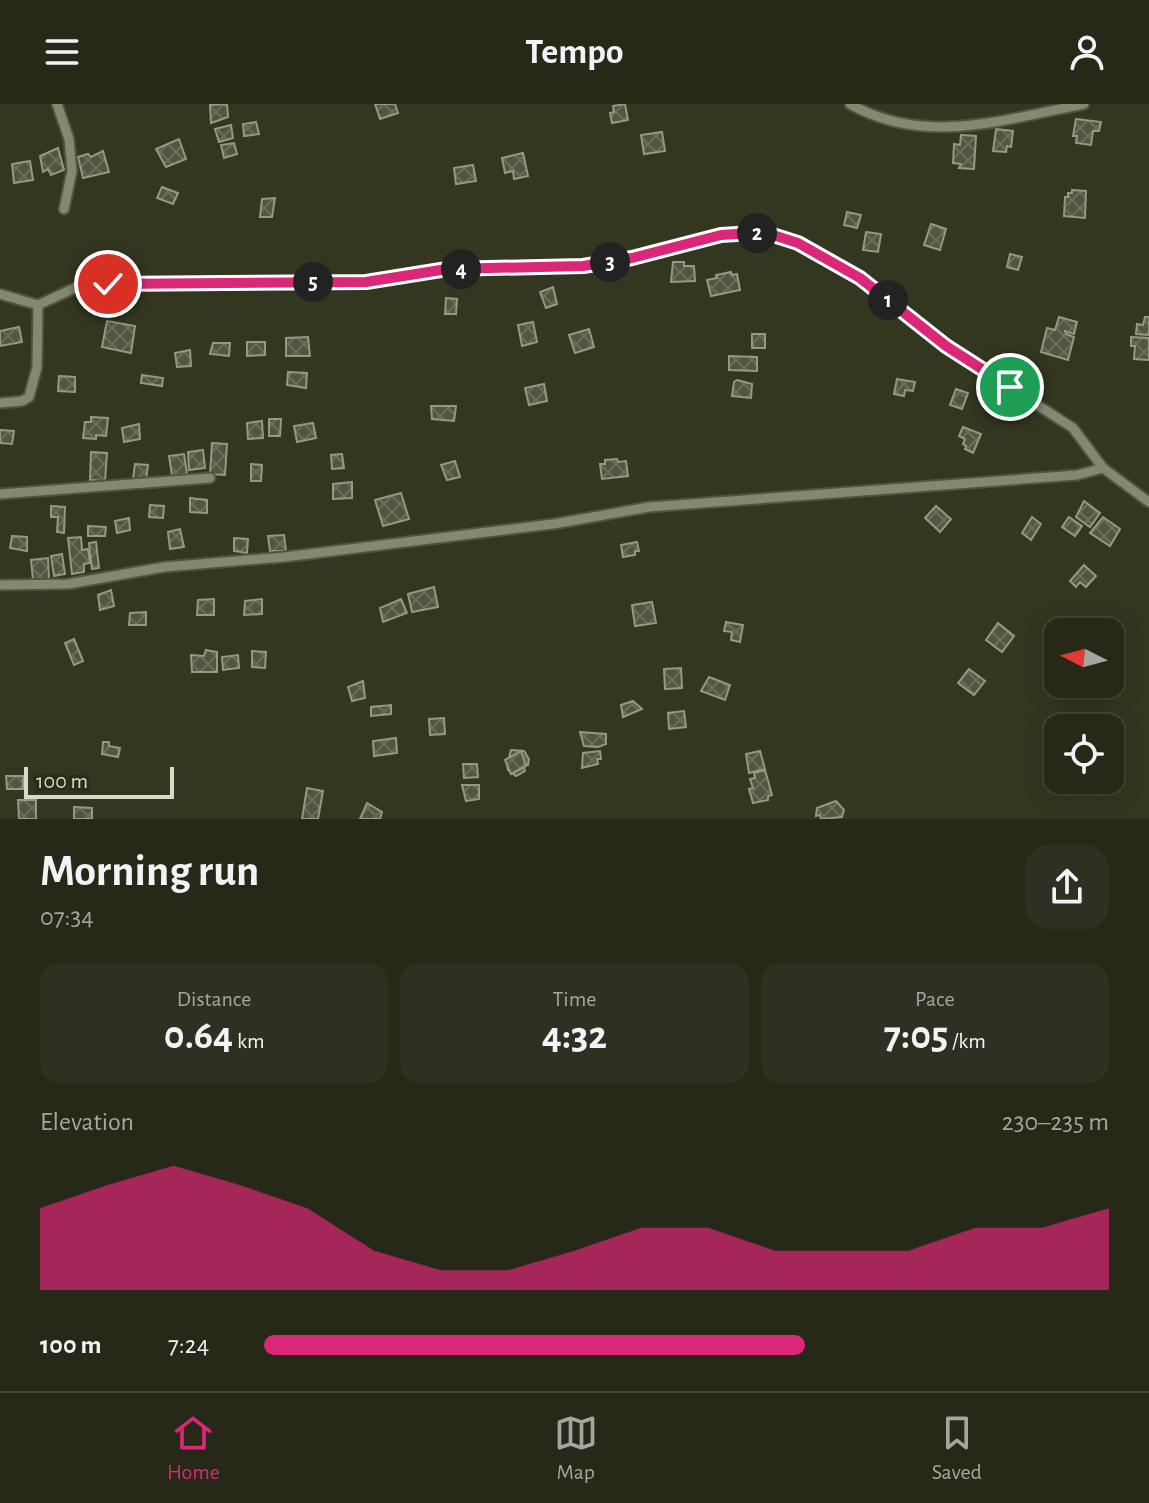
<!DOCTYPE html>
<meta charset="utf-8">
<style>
body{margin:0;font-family:"Alegreya Sans",sans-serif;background:#2e3121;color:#f1f3f6;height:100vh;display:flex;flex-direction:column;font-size:30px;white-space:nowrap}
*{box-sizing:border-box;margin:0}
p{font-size:26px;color:#a4a6a2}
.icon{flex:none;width:44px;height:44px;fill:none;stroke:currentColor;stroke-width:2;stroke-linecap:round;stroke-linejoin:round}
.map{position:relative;height:715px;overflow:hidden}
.panel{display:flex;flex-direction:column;background:#262918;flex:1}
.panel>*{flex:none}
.needle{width:52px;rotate:276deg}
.tools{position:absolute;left:1044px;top:514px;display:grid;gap:16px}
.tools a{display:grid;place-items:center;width:80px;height:80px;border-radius:16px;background:#262918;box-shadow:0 4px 20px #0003,0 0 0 2px #424537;font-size:40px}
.scale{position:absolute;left:24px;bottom:20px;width:150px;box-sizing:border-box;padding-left:8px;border:4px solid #d7dacd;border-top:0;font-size:22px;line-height:28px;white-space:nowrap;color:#d7dacd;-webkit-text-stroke:6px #292d17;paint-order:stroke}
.pin{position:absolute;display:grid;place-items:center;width:68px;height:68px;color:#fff;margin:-34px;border:4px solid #fff;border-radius:50%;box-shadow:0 2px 8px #0007}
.km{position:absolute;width:40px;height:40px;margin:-20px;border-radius:50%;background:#222;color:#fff;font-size:22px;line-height:40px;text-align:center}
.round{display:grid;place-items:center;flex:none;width:84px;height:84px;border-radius:24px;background:#2e3121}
.overview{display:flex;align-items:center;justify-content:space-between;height:136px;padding:0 40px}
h1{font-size:44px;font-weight:600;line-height:60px}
.stats{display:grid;grid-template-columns:repeat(3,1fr);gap:12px;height:136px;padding:8px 40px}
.stats div{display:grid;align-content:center;border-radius:20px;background:#2e3121;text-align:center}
.stats b{font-size:40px;font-weight:600}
.stats small{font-size:22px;font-weight:400}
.stats p{font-size:22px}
.chart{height:224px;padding:16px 40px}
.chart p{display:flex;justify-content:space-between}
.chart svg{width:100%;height:144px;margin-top:8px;fill:#db2777;opacity:.7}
ul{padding:0 40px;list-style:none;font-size:26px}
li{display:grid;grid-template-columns:128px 96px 1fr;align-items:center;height:60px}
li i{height:20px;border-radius:10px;background:#db2777}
header{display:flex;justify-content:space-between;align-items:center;height:104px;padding:0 40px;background:#262918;font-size:36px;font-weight:600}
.tabs{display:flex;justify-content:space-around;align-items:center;height:112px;border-top:2px solid #424537;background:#262918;font-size:22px;color:#a4a6a2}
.tabs a{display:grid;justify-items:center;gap:4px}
.tabs .selected{color:#db2777}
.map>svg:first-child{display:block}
</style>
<header><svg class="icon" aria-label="menu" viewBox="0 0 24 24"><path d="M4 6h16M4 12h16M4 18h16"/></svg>Tempo<svg class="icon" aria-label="person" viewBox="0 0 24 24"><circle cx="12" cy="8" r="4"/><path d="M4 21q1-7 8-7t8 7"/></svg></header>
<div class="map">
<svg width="1149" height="715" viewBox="0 0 1149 715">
<defs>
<pattern id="building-cross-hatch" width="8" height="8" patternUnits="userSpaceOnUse" patternTransform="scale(2)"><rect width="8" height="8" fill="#52563f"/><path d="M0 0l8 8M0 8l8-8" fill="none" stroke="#6a6e5a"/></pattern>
</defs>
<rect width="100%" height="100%" fill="#333720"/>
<g fill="url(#building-cross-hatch)" stroke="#94997f" stroke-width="2">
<polygon points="227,0 228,13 211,19 210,1"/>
<polygon points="375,0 395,0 398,9 380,15"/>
<polygon points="625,0 628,16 612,19 610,9 614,8 613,2"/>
<polygon points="1076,15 1101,18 1099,27 1093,27 1091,41 1076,39 1077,32 1073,32"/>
<polygon points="256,18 259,30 244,32 243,20"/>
<polygon points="231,21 233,34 219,38 215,25"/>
<polygon points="996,25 1013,27 1011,43 1007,42 1006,48 993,47"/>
<polygon points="662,28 665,47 644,50 641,31"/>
<polygon points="961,31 976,32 974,65 959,64 961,60 953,59 954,40 960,41"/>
<polygon points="179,35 186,55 166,63 156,45"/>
<polygon points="234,39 237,50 224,54 221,41"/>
<polygon points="58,44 64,66 51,71 48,65 43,68 40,52"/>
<polygon points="103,47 109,68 83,74 78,53 88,50 91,53"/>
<polygon points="523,49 528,72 514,75 513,67 505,69 502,54"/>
<polygon points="30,57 33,76 14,79 12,60"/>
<polygon points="473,61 476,77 456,80 454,64"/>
<polygon points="162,83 178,89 173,100 157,94"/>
<polygon points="1072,86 1086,87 1085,114 1064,112 1065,93 1068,93 1068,89 1072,89"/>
<polygon points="275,94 272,113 260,113 262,95"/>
<polygon points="847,108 861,111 857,124 844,121"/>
<polygon points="931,120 946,125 940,146 924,141"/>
<polygon points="866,128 881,130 878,148 863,146"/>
<polygon points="1010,150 1022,153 1018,166 1007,163"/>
<polygon points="673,158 684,158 684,162 694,162 695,177 671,178"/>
<polygon points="731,168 732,171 737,170 740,186 711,192 707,176 717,174 716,171"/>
<polygon points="553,183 557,200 546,204 540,188"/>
<polygon points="446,194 457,195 456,210 445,210"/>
<polygon points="1059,213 1077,218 1074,230 1065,227 1066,230 1074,233 1068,256 1041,248 1047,224 1055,226"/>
<polygon points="1145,213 1149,213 1149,231 1136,230 1137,220 1143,221"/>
<polygon points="107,217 135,222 131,249 102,243"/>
<polygon points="533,218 537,238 522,242 518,221"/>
<polygon points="19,223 22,238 0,242 0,227"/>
<polygon points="589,225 594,243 575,249 569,231"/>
<rect x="752" y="230" width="13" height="14"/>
<polygon points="308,233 310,252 286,252 286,234"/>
<polygon points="1131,233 1149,234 1149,256 1134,255 1135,242 1131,242"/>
<polygon points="247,238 265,238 265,251 247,252"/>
<polygon points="213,239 230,239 229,252 210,250"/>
<polygon points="190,246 191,262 177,263 175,249"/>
<polygon points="729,252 757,253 757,267 729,266"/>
<polygon points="1019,258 1037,264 1030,284 1015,280 1017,273 1014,272"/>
<polygon points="288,268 307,269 306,284 287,281"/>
<polygon points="142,271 163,274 162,282 141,279"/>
<polygon points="59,272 75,273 75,288 58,287"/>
<polygon points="897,275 915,278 913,287 905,286 904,292 894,290"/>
<polygon points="737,276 752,280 751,294 732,292 734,278"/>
<polygon points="544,280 547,297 529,301 525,284"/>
<polygon points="956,285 968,289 962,305 950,301"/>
<polygon points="431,302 456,302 454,317 432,315"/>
<polygon points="91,313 108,314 106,332 96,331 96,335 83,334 85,318 91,318"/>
<polygon points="269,315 281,315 280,332 269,332"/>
<polygon points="262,317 263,334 248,335 247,319"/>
<polygon points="313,319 316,334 297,338 294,322"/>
<polygon points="139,320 140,335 124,338 122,324"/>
<polygon points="963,323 981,330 973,349 965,345 966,342 963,340 965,335 959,332"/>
<polygon points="0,326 14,327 12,340 0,339"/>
<polygon points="212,339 227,340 225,371 210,370"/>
<polygon points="203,346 205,364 189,366 188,348"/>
<polygon points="91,348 107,349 105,377 90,376"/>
<polygon points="184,350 187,370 172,372 169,352"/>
<polygon points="342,350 344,364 332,365 331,351"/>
<polygon points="617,355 618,358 626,357 628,372 602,375 600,360 605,360 605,356"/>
<polygon points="455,357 460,373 447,376 441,361"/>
<polygon points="135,360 148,361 146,376 133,375"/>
<polygon points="251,360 262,361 261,377 251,377"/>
<polygon points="352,378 352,394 333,395 333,380"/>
<polygon points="401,389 409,415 383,422 375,396"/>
<polygon points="190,394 207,396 207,409 190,408"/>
<polygon points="1084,397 1100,409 1090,423 1076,413"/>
<polygon points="150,401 164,402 163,414 149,413"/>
<polygon points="51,402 65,403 64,429 57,428 58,413 51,413"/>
<polygon points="936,402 951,415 940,428 925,414"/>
<polygon points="1032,413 1041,420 1031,436 1022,429"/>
<polygon points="1069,413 1082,422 1075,432 1062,423"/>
<polygon points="1103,413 1120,425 1110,442 1090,429"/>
<polygon points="129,414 130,426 117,429 115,417"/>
<polygon points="88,422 106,423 105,432 88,432"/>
<polygon points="180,425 184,443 170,445 168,428"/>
<polygon points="284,431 286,447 270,447 268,432"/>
<polygon points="12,432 27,433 27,447 10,444"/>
<polygon points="81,433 82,446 88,445 90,459 84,460 84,468 72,470 68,434"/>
<polygon points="234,434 248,435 247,449 234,447"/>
<polygon points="96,438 99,464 92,465 89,439"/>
<polygon points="637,438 639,447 635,447 635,451 623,453 621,441"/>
<polygon points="62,450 65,470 54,472 51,452"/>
<polygon points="48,454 49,475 33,476 31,456"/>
<polygon points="1084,461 1096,472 1086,483 1080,478 1076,483 1070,477"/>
<polygon points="434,483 438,503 412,508 408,490"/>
<polygon points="111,486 114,502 100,506 98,491"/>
<polygon points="214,495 214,511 197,511 198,496"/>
<polygon points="262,495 262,510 244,511 245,497"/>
<polygon points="401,495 407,509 383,518 380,504"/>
<polygon points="652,498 656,519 635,522 632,501"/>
<polygon points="146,508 146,521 129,521 130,509"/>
<polygon points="726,518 743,521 740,538 731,536 732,528 724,527"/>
<polygon points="998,519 1014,532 1002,548 986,536"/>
<polygon points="74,535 83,557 74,561 65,539"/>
<polygon points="206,546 217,548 217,568 192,568 191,551 204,552"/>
<polygon points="252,547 266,548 265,564 252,563"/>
<polygon points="238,551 239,564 223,566 222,553"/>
<polygon points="681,564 682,584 665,585 664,565"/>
<polygon points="969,565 985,577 974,591 958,579"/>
<polygon points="709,573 730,581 725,596 701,587"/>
<polygon points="363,577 365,594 352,597 348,583"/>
<polygon points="633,597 642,605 623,613 621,601"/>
<polygon points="391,601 391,610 371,612 371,603"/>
<polygon points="684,607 686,623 669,625 668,609"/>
<polygon points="444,614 445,630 430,631 429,615"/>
<polygon points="580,628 606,630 606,640 598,643 584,642"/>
<polygon points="396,634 397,649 374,652 373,637"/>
<polygon points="103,638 109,638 109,642 120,644 118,653 102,650"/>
<polygon points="511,646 524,647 529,655 528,661 523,660 525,667 516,672 508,666 507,661"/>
<polygon points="521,647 526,662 511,670 505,656"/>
<polygon points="600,647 601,655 597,655 598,660 582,664 583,649"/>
<polygon points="760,647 765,665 749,669 746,650"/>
<polygon points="463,660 477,660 478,673 464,674"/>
<polygon points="765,666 772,691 768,692 768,696 753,699 749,685 753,684 750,675 755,674 754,669"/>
<polygon points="6,672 23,672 23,685 7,685"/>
<polygon points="462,681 479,681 479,695 466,697"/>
<polygon points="307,684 323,687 318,715 302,715"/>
<polygon points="18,696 36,696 36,715 19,715"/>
<polygon points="836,697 844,706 842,713 821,715 820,711 816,712 817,704"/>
<polygon points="367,699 382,708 380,715 360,715"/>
<polygon points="74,703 92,704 92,715 74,715"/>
</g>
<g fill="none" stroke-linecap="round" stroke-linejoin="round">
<defs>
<g id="street">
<polyline points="57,0 69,35 72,67 64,105"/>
<path d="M850 0C926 43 1004 15 1084 0"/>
<polyline points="0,190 38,201 79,182 366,178 447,165 583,162 632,154 721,131 752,129 773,131 798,139 860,174 946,242 1073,324 1103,364 1149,398"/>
<polyline points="0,299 22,297 29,293 37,263 38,201"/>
<polyline points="0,390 210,374"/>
<polyline points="0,481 68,480 164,463 284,453 553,420 649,403 1077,371 1103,364"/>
</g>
</defs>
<use href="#street" stroke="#50533f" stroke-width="13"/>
<use href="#street" stroke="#83886f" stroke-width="9"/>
</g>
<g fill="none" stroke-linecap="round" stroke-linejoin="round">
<defs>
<polyline id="route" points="108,180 366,178 447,165 583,162 632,154 721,131 752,129 773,131 798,139 860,174 946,242 1010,283"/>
</defs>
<use href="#route" stroke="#fff" stroke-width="16"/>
<use href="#route" stroke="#db2777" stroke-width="10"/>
</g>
</svg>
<div class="tools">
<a><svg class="needle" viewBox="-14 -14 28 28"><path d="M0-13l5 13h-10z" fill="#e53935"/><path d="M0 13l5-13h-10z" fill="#a4a6a2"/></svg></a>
<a><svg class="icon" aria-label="locate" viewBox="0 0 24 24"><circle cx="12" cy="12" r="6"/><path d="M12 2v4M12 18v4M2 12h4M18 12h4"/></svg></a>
</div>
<div class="scale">100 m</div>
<div class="pin" style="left:1010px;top:283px;background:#1e9e55"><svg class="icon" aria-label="arrive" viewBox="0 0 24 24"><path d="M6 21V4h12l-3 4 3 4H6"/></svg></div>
<div class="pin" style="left:108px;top:180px;background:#d93025"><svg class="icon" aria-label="check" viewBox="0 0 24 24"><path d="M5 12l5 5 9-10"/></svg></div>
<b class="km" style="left:888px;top:196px">1</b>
<b class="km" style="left:757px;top:129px">2</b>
<b class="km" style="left:610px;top:158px">3</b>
<b class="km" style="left:461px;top:165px">4</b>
<b class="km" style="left:313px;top:178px">5</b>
</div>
<section class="panel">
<div class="overview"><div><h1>Morning run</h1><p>07:34</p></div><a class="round"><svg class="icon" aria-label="share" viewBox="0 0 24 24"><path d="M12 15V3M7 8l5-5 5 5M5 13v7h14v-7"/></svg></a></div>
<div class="stats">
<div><p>Distance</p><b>0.64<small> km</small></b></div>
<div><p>Time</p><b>4:32</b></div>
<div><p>Pace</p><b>7:05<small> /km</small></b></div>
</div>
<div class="chart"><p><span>Elevation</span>230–235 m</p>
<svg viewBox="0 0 160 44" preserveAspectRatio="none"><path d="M0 44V19L10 12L20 6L30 12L40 19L50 32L60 38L70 38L80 32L90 25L100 25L110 32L120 32L130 32L140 25L150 25L160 19V44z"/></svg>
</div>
<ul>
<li><b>100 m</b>7:24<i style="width:64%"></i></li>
</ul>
</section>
<nav class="tabs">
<a class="selected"><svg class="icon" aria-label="home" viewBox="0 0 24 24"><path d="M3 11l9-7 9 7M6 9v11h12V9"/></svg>Home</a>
<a><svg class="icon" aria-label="map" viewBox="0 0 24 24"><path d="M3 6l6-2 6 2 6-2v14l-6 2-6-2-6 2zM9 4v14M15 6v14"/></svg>Map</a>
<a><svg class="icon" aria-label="saved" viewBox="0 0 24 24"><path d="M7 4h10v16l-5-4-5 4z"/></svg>Saved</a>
</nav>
